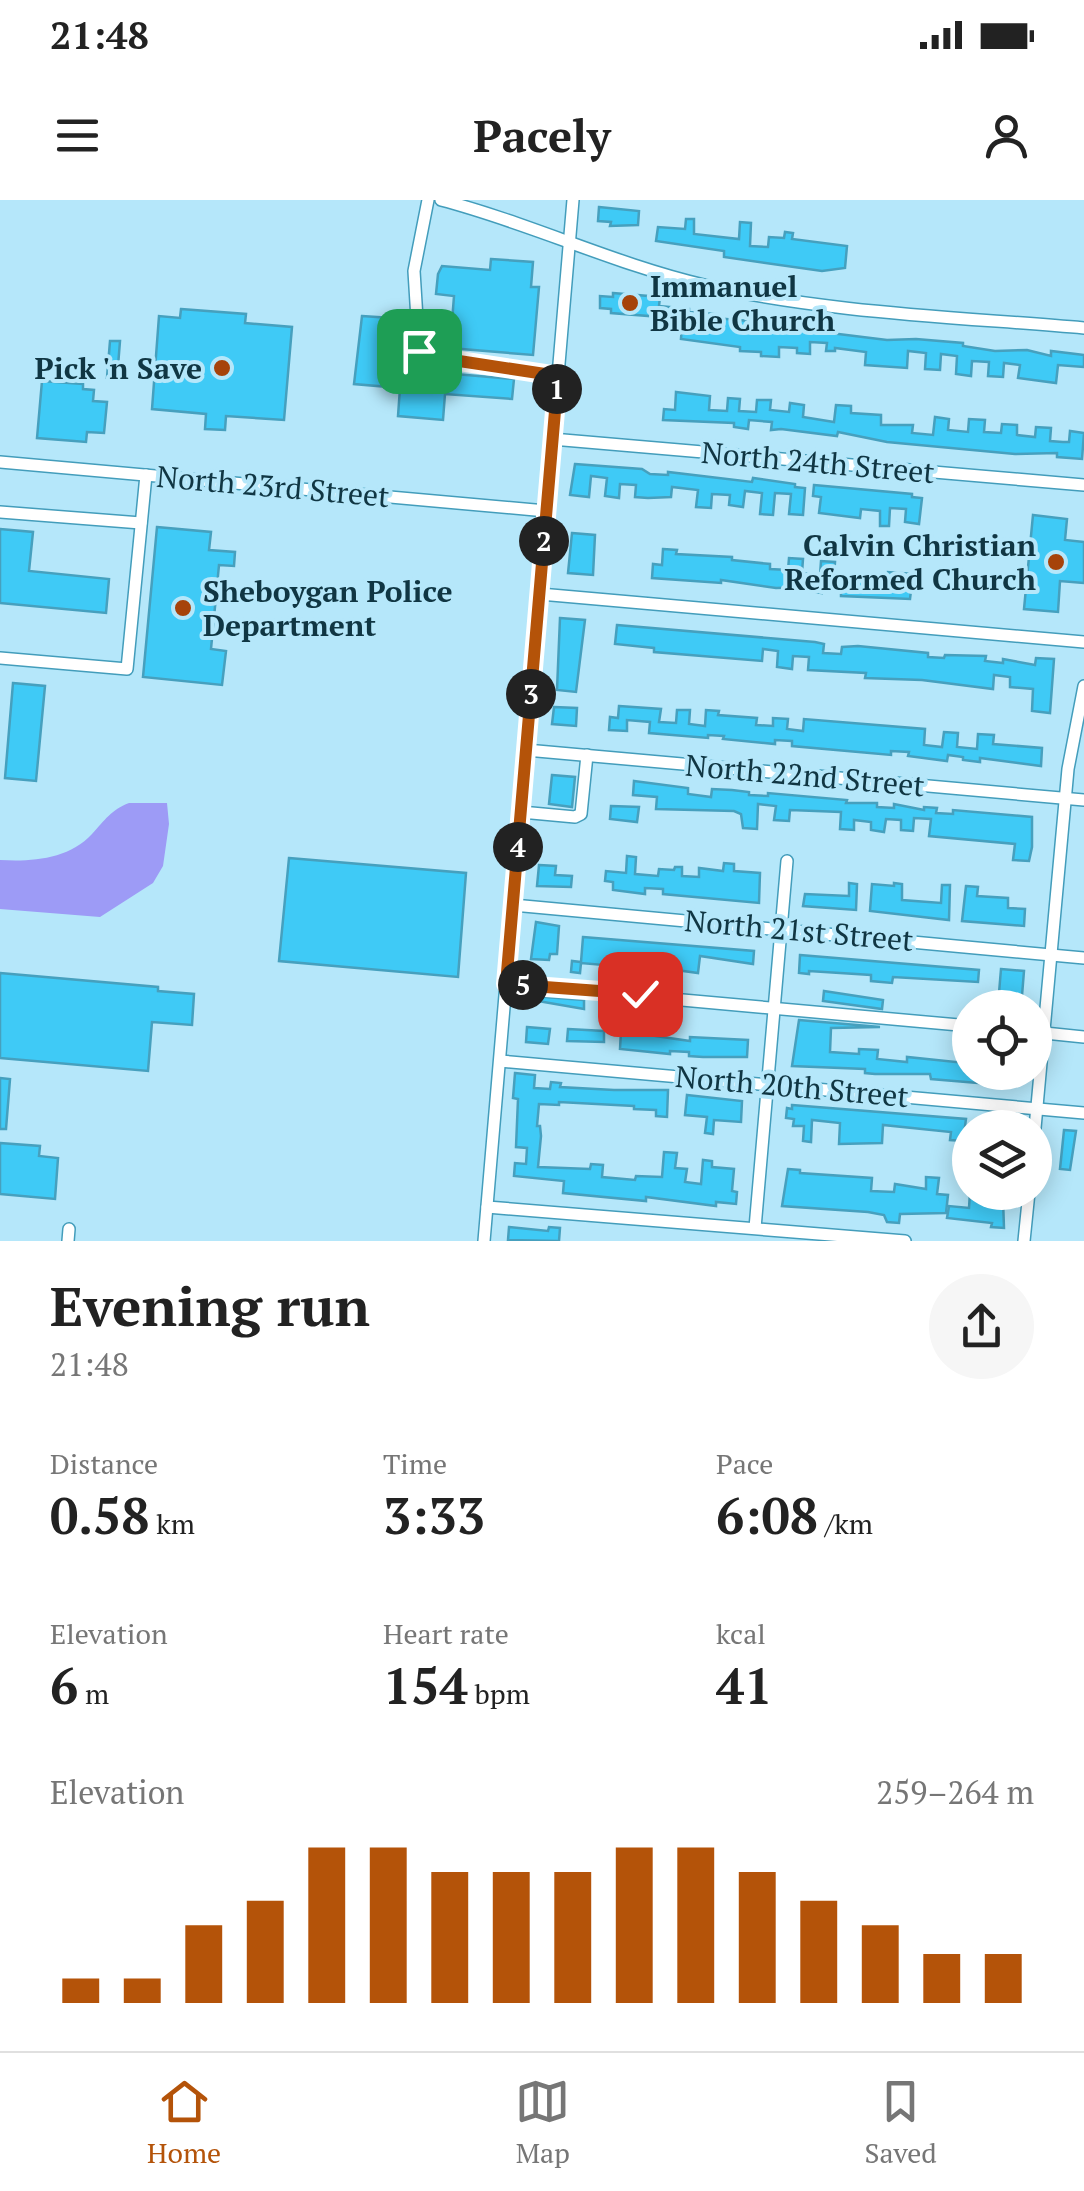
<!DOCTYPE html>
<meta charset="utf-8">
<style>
body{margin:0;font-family:"PT Serif",serif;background:#f6f6f6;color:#222;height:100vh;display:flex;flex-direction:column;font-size:38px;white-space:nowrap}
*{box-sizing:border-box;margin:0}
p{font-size:32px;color:#767676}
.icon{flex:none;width:55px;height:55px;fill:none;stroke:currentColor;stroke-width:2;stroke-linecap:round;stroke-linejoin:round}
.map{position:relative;height:1041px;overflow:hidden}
.panel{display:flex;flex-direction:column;background:#fff;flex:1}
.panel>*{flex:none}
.tools{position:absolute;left:952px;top:790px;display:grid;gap:20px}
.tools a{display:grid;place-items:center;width:100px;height:100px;border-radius:50%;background:#fff;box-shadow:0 5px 25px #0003;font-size:50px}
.pin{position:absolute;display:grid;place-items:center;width:85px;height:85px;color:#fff;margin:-42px;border-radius:20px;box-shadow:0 5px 15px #0006}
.km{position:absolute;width:50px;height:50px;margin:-25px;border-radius:50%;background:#222;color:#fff;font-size:28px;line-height:50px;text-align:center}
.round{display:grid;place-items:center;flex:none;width:105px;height:105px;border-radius:52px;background:#f6f6f6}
.headline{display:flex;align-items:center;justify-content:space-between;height:170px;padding:0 50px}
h1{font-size:55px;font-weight:600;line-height:75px}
.stats{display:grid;grid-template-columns:repeat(3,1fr);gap:15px;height:170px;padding:10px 50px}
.stats div{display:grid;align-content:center}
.stats b{font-size:50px;font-weight:600}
.stats small{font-size:28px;font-weight:400}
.stats p{font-size:28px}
.chart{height:280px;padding:20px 50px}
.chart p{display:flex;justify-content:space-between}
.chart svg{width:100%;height:180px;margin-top:10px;stroke:#b45309;stroke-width:6}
.status{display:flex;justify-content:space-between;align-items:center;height:70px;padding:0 50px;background:#fff;direction:ltr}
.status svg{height:28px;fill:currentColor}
header{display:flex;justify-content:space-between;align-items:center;height:130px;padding:0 50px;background:#fff;font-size:45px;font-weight:600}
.menu{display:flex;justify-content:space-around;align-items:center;height:140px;border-top:2px solid #e0e0e0;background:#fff;font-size:28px;color:#767676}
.menu a{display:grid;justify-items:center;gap:5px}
.menu .current{color:#b45309}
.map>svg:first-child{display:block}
</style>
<div class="status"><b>21:48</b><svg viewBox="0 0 49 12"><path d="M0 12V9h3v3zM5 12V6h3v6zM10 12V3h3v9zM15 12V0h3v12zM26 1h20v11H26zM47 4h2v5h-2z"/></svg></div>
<header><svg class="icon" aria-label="menu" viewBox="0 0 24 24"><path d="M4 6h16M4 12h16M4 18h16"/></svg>Pacely<svg class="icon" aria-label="person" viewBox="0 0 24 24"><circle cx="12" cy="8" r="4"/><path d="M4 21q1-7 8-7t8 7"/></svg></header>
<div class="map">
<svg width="1084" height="1041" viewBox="0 0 1084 1041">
<rect width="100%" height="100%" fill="#b5e7fa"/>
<path fill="#9d9bf6" d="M129 603H167L169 624 163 666 153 683 100 717 0 709V660C32 662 69 659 92 634 105 620 111 610 129 603Z"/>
<g fill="#3fcaf6" stroke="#46a0be" stroke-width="2.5">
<polygon points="599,7 639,11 638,25 610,26 611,22 598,21"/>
<polygon points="686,19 694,19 694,34 739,39 740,22 751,23 750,46 768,47 769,37 784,38 785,32 793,33 792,39 847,46 845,68 822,71 724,57 724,51 656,41 658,27 685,29"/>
<polygon points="491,59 533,62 531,87 539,87 533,155 450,148 454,96 436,94 438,74 442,66 490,70"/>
<polygon points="613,93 660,97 659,106 689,109 689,112 715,114 714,118 749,121 749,125 757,125 757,128 790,128 887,140 916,139 963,143 963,146 995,151 1027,150 1051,156 1051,151 1076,154 1084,155 1084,167 1058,165 1056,183 1018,178 1020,165 1004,163 1003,177 988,176 989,162 972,161 971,176 956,174 957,156 941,154 940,170 925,169 926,153 908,151 907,168 865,165 866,152 835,148 835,151 826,151 827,143 810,142 810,154 797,153 797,148 779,147 779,157 761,156 761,152 740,151 740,147 681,139 682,124 673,123 673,118 611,113 611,109 600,108 600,96 613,97"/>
<polygon points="181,109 246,114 245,123 292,127 284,220 226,216 225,230 205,229 206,214 152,209 159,116 180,118"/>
<polygon points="362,116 391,118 390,130 401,131 398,169 514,179 512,199 445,194 443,220 398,216 400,188 354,184"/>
<polygon points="110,141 120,141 117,179 107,178"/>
<polygon points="42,181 83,184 83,189 94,190 93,201 107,202 104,233 87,232 86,242 37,238"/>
<polygon points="676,192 710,196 709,210 727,211 728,198 740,199 739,211 756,212 757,200 771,200 770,210 789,212 790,203 804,205 803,217 834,222 836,205 851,206 851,213 881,215 881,225 913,225 912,233 933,235 935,217 949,219 948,230 968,232 969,219 985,220 984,232 1001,233 1002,224 1017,225 1017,235 1035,237 1036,227 1051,228 1050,241 1063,242 1069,242 1070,231 1084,233 1082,259 1057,257 1057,253 1015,254 887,242 838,232 837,236 781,229 771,230 772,222 749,220 748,229 734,227 734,223 663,220 664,209 675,210"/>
<polygon points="575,264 642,269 650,274 668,275 668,272 752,282 753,278 795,284 795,287 805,288 803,315 789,314 791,294 775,293 773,315 760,314 762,293 745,291 743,307 729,305 730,295 712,294 711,308 696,307 698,290 672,287 671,297 648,298 635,297 636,285 620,284 619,298 605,296 607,278 591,276 589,297 570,295"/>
<polygon points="814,285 912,294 912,297 922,298 919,324 905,322 906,309 890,308 889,326 880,326 880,311 861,309 860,318 819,313 821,297 813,296"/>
<polygon points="1033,315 1067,319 1065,340 1084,342 1084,383 1060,381 1058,412 1024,409"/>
<polygon points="157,327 211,332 209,350 235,352 234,366 219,365 211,449 226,451 222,485 143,477"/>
<polygon points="0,329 33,332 29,371 109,379 106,413 0,403"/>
<polygon points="572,333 595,335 593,375 568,373"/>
<polygon points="663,349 677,350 676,354 732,357 732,360 770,364 770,369 788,370 789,358 803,359 802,373 820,375 821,361 835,362 834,378 888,382 888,372 913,374 910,399 841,396 841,391 823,389 822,393 808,391 809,387 776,388 721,380 721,383 652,378 653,364 662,365"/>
<polygon points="560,418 585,420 576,492 557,490"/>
<polygon points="617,425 815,442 824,444 823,453 841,454 842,447 858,446 928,453 928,457 944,458 945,455 986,456 985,461 1003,463 1003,459 1035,465 1036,458 1054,459 1050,513 1032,511 1033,489 1010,487 1010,477 994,475 993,489 922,480 865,478 866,473 808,470 809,457 793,456 792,469 777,467 778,451 763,449 762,461 654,452 654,448 615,444"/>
<polygon points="13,483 45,486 36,581 5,578"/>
<polygon points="619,506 661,509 659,522 676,523 677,510 690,510 689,524 705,526 706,510 719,511 718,515 757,518 756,525 773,526 773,518 788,519 787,529 803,531 804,519 925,529 924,545 942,547 944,532 958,533 957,547 977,549 978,534 994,535 993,544 1042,548 1041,566 980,558 980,562 963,560 963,557 948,555 947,561 908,556 909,552 891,551 891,555 792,546 792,541 775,540 775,544 723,539 724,536 708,535 708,538 649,533 650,522 627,520 627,531 609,530 610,517 618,518"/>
<polygon points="554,507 577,508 576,526 552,524"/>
<polygon points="552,575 575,577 572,607 549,604"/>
<polygon points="634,581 688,588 688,594 711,597 712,589 732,590 749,592 749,595 768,596 768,593 847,600 846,603 877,603 877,607 894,608 894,604 924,610 924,607 937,608 936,613 953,614 953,610 1032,617 1032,647 1029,661 1013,660 1015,644 929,636 931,619 914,618 913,631 901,630 901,620 886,619 884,632 871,630 871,622 854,620 854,630 840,629 841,612 790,610 789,621 774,620 776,606 758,604 757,629 743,628 741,614 734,611 656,609 657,597 633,595"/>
<polygon points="611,606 639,607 637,622 610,619"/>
<polygon points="627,656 636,657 635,674 658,676 659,669 674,670 675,667 682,667 682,676 699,677 699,668 723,671 724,663 734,664 734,671 760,673 759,703 663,694 663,689 645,688 645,694 613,690 613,682 605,681 606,671 626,673"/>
<polygon points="289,658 466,673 458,777 279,761"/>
<polygon points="539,665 556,666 555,675 572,676 571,687 537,686"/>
<polygon points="849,683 857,684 856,710 803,706 805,694 849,696"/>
<polygon points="894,683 902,684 902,700 941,703 942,685 950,685 949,720 870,711 872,684 894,686"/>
<polygon points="966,686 978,687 977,696 1008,698 1008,708 1025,709 1024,726 962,721"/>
<polygon points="536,722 559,726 557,754 550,754 549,760 531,759"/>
<polygon points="583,737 754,751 753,764 700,756 698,773 676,770 676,774 668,774 669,757 653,756 651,772 643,771 644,757 628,756 627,767 581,763 580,773 571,772 572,761 581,762"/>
<polygon points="800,755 979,770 978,782 893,777 892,783 871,781 871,775 809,771 809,774 799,773"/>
<polygon points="1001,769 1024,771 1021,808 1007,808 1008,802 993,801 994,793 999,793"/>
<polygon points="0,773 158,787 158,791 194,794 192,825 152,822 148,871 0,858"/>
<polygon points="824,791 883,800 882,809 823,801"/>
<polygon points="532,796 584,800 584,809 532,800"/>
<polygon points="799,820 880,827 831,828 830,852 859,854 859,849 878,850 877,859 907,862 907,857 966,863 965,872 990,872 989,884 931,879 930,874 875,874 865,873 865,869 792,866"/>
<polygon points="527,827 550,829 548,844 526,842"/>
<polygon points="568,829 604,831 604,842 567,841"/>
<polygon points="621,831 690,841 690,837 748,840 747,857 703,857 689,856 689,852 670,851 670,854 620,849"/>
<polygon points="515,873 535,875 534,888 550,889 551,882 561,883 560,887 614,890 668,890 667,917 656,916 656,910 634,909 634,906 559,902 559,905 539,904 537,926 540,926 541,936 538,967 590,969 591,964 603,965 602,977 635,980 636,976 662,977 664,952 677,953 675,968 687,969 685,982 701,984 703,960 712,961 712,967 734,969 732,991 737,992 736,1004 716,1002 716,1006 646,997 646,1001 563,993 564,981 514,976 515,963 526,964 527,948 516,947 518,899 513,898"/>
<polygon points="0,878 10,879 6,929 0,929"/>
<polygon points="687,895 742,901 741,922 714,920 713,934 705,933 707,917 685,915"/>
<polygon points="792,905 966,919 963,941 950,940 951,932 883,925 882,943 839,944 840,923 812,920 811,942 803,941 804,926 793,926 794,919 786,918 787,908 792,909"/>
<polygon points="1064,930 1076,931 1070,970 1060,969"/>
<polygon points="0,943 40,946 39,956 58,958 55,999 0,994"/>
<polygon points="788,969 800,970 800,973 872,978 871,991 894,992 895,984 926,989 926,977 939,978 937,994 948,995 946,1013 900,1014 899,1023 887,1022 884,1015 868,1012 782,1006"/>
<polygon points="970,992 979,992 979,998 1003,999 1004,1028 991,1027 992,1023 947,1018 949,1006 969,1008"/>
<polygon points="509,1027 548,1031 549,1027 560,1028 559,1041 508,1040"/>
</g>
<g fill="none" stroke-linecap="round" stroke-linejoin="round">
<defs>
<g id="minor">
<polyline points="428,0 414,71 419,151 446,159 558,176"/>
<path d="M441 0C530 23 614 64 704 85 827 113 958 117 1084 128"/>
<polyline points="552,239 1084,285"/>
<polyline points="0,262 546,311"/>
<polyline points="0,312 141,323"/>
<polyline points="540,394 1084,442"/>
<polyline points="0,458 127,469 146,275"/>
<polyline points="526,550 1084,600"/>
<polyline points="521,612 575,617 581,614 587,555"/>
<polyline points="513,705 1084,758"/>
<polyline points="506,784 970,826"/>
<polyline points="1035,832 1084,837"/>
<polyline points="500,861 1084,913"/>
<polyline points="1035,928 1068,569 1084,486"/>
<polyline points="487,1007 905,1041"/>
<polyline points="755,1028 787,661"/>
<polyline points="68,1041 69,1029"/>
<polyline points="484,1041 573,0"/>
<polyline points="1024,1041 1029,992"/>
</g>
</defs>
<use href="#minor" stroke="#439dbb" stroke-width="14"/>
<use href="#minor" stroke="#fff" stroke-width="11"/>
</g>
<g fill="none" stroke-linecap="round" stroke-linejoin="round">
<defs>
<polyline id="route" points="419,151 446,159 558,176 506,784 640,794"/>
</defs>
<use href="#route" stroke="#fff" stroke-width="20"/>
<use href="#route" stroke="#b45309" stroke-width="12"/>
</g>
<g fill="#a6430a" stroke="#b5e7fa" stroke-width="4">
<circle cx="630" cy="103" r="10"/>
<circle cx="222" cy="168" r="10"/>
<circle cx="1056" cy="362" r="10"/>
<circle cx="183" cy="408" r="10"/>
</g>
<g text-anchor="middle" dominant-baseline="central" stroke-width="8" stroke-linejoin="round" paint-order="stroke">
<g font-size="30" font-weight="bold" fill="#103643" stroke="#b5e7fa" text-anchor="start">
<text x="650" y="86">Immanuel<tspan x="650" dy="34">Bible Church</tspan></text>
<text x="202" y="168" text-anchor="end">Pick 'n Save</text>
<text x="1036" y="345" text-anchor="end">Calvin Christian<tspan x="1036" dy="34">Reformed Church</tspan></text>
<text x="203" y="391">Sheboygan Police<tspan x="203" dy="34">Department</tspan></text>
</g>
<g font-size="30" fill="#103643" stroke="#b5e7fa">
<text transform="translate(818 262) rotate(5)">North 24th Street</text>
<text transform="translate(273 286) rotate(5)">North 23rd Street</text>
<text transform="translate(805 575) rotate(5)">North 22nd Street</text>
<text transform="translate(799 730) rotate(5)">North 21st Street</text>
<text transform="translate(792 886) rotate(5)">North 20th Street</text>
</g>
</g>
</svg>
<div class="tools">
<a><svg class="icon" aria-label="locate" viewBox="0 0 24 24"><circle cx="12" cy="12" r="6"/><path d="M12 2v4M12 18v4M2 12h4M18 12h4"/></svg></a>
<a><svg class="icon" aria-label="layers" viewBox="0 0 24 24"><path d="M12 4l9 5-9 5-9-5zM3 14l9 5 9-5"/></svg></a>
</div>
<div class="pin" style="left:419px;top:151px;background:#1e9e55"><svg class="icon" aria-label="arrive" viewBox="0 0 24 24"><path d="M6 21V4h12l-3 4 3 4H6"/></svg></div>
<div class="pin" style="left:640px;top:794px;background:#d93025"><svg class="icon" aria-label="check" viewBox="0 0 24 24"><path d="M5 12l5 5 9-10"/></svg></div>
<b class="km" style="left:557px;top:189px">1</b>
<b class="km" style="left:544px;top:341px">2</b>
<b class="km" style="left:531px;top:494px">3</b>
<b class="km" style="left:518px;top:647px">4</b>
<b class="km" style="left:523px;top:785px">5</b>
</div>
<section class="panel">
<div class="headline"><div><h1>Evening run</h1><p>21:48</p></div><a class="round"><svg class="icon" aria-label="share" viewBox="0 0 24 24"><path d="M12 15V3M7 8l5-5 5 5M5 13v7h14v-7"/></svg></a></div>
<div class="stats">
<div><p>Distance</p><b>0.58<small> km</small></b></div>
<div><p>Time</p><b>3:33</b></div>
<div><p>Pace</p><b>6:08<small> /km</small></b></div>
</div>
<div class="stats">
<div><p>Elevation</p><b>6<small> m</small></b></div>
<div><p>Heart rate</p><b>154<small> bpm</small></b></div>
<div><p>kcal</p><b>41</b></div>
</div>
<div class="chart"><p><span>Elevation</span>259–264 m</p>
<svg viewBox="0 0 160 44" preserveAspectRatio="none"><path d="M5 44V38M15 44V38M25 44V25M35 44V19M45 44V6M55 44V6M65 44V12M75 44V12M85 44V12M95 44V6M105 44V6M115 44V12M125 44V19M135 44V25M145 44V32M155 44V32"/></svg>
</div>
</section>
<nav class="menu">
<a class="current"><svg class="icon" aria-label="home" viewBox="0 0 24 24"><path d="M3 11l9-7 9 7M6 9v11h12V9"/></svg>Home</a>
<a><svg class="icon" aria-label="map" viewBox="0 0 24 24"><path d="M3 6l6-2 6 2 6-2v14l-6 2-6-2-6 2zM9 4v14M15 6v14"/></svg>Map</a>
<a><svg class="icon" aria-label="saved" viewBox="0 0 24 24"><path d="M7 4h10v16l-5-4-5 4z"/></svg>Saved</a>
</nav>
